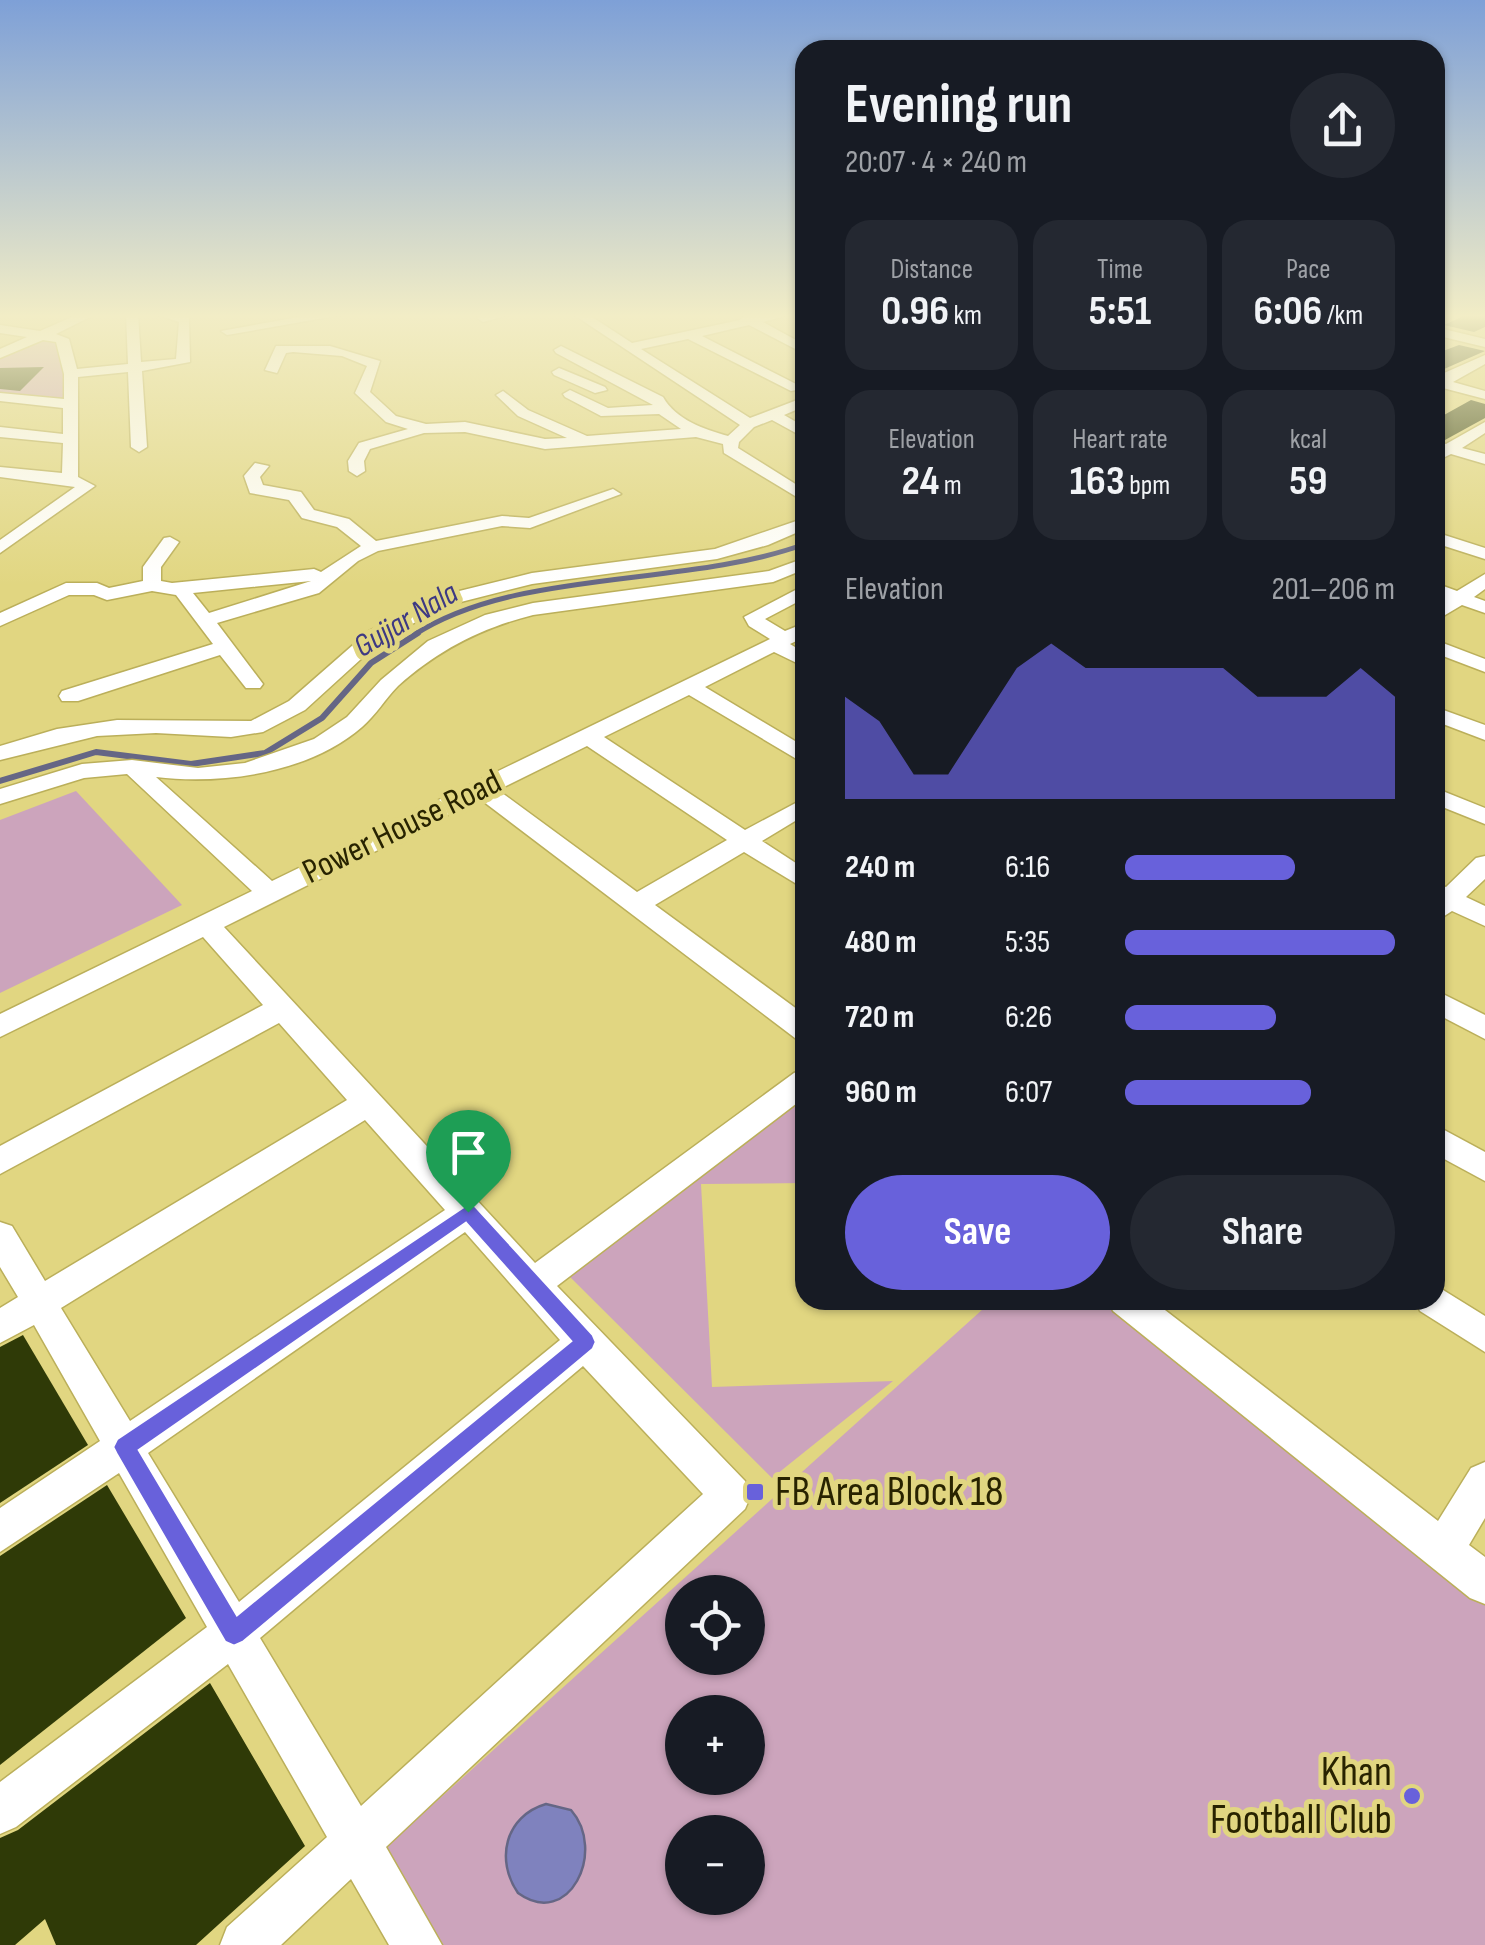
<!DOCTYPE html>
<meta charset="utf-8">
<style>
body{margin:0;font-family:"Sofia Sans Condensed",sans-serif;background:#242831;color:#f1f3f6;height:100vh;display:flex;flex-direction:column;font-size:38px;white-space:nowrap}
*{box-sizing:border-box;margin:0}
p{font-size:32px;color:#9ea1a6}
.icon{flex:none;width:55px;height:55px;fill:none;stroke:currentColor;stroke-width:2;stroke-linecap:round;stroke-linejoin:round}
.map{position:relative;flex:1;overflow:hidden}
.drawer{position:absolute;left:795px;top:40px;width:650px;height:1270px;display:flex;flex-direction:column;background:#171b24;border-radius:30px;box-shadow:0 2px 8px #0004}
.drawer>*{flex:none}
.controls{position:absolute;left:665px;top:1575px;display:grid;gap:20px}
.controls a{display:grid;place-items:center;width:100px;height:100px;border-radius:50%;background:#171b24;box-shadow:0 2px 8px #0004;font-size:50px}
.pin{position:absolute;display:grid;place-items:center;width:85px;height:85px;color:#fff;margin:-102px -42px;border-radius:50% 50% 50% 0;rotate:-45deg;box-shadow:0 0 10px #0007}
.pin .icon{rotate:45deg}
.round{display:grid;place-items:center;flex:none;width:105px;height:105px;border-radius:52px;background:#242831}
.head{display:flex;align-items:center;justify-content:space-between;height:170px;padding:0 50px}
h1{font-size:55px;font-weight:700;line-height:75px}
.figures{display:grid;grid-template-columns:repeat(3,1fr);gap:15px;height:170px;padding:10px 50px}
.figures div{display:grid;align-content:center;border-radius:25px;background:#242831;text-align:center}
.figures b{font-size:42px;font-weight:700}
.figures small{font-size:28px;font-weight:400}
.figures p{font-size:28px}
.chart{height:280px;padding:20px 50px}
.chart p{display:flex;justify-content:space-between}
.chart svg{width:100%;height:180px;margin-top:10px;fill:#6861db;opacity:.7}
.cta{display:flex;gap:20px;margin-top:auto;padding:20px 50px}
.cta a{flex:1;height:115px;border-radius:60px;background:#6861db;color:#fff;font-size:40px;font-weight:700;line-height:115px;text-align:center}
.cta a+a{background:#242831;color:#f1f3f6}
ul{padding:0 50px;list-style:none;font-size:32px}
li{display:grid;grid-template-columns:160px 120px 1fr;align-items:center;height:75px}
li i{height:25px;border-radius:12px;background:#6861db}
.map>svg:first-child{display:block}
</style>
<div class="map">
<svg width="1485" height="1945" viewBox="0 0 1485 1945">
<rect width="100%" height="100%" fill="#e1d681"/>
<g fill="#cca4bc" fill-rule="evenodd">
<polygon points="40,336 62,339 72,404 0,397 0,354"/>
<polygon points="76,791 182,905 0,993 0,820"/>
<polygon points="805,1088 805,1183 701,1184 712,1387 893,1381 772,1478 565,1272"/>
<path d="M993 1300H1123L1485 1590V1945H430L378 1854ZM682 1592H748V1658H682ZM682 1712H748V1778H682ZM682 1832H748V1898H682Z"/>
</g>
<path fill="#7f82be" stroke="#656685" stroke-width="2.5" d="M546 1804 571 1810C607 1851 569 1930 518 1893 495 1860 505 1816 546 1804Z"/>
<g fill="none" stroke-linecap="round" stroke-linejoin="round">
<path stroke="#656685" stroke-width="5" d="M414 635C517 568 685 588 805 544"/>
<polyline stroke="#656685" stroke-width="6" points="0,781 96,752 191,764 265,753 322,718 371,663 418,633"/>
</g>
<g fill="#2f3a07">
<polygon points="1470,313 1485,313 1485,327 1474,332 1444,325"/>
<polygon points="1459,345 1485,351 1435,373 1435,354"/>
<polygon points="44,367 20,391 0,389 0,368"/>
<polygon points="1471,400 1485,404 1485,418 1445,440 1435,437 1435,420"/>
<polygon points="23,1335 88,1445 0,1503 0,1347"/>
<polygon points="107,1485 186,1618 0,1765 0,1556"/>
<polygon points="210,1683 305,1846 196,1945 56,1945 45,1919 15,1945 0,1945 0,1838 18,1830"/>
</g>
<g fill="none" stroke-linecap="round" stroke-linejoin="round">
<defs>
<g id="minor">
<polygon points="81,313 98,313 56,334 69,339 77,369 128,364 126,313 138,313 141,362 176,359 179,322 153,313 189,317 190,362 142,371 147,447 139,452 131,447 128,372 78,377 78,477 95,486 0,553 0,540 75,487 0,477 0,467 62,473 63,443 0,437 0,427 63,434 63,408 0,401 0,393 64,399 64,374 56,342 43,340 0,358 0,349 27,337 0,333 0,325 40,331"/>
<polygon points="320,313 352,313 227,335 221,331"/>
<polygon points="489,313 515,313 483,322 477,318"/>
<path d="M571 313H586L632 343 740 320 745 314 795 313 763 322 805 345V354L749 325 702 336 796 384V390L791 391 688 339 641 349 750 418 805 397V406L784 415 805 427V438L772 420 754 427 739 442 738 448 805 490V502L724 453 723 444 696 437 545 449 465 432 424 433 370 449 364 461 365 471 357 476 349 471 348 461 359 443 408 429 386 422 355 393 367 366 342 356 293 352 286 353 277 373 265 370 276 346H330L380 361 370 392 396 416 426 424 465 422 545 439 567 438 518 416 496 395 503 391 528 410 587 436 681 429 659 414 601 416 565 397 563 394 570 390 608 408 653 405 556 353 554 350 561 346 663 397C676 420 704 429 728 436L740 425Z"/>
<polygon points="1435,327 1485,339 1485,347 1435,335"/>
<polygon points="1485,355 1485,364 1453,382 1485,391 1485,399 1443,388 1435,390 1435,377"/>
<polygon points="559,368 605,387 607,390 595,393 554,375 552,372"/>
<polygon points="1485,422 1485,433 1462,448 1485,454 1485,464 1451,454 1435,462 1435,442 1446,444"/>
<path d="M255 463 269 466 260 477 263 485 301 492 314 510 349 519 376 541 502 516 529 518 613 489 621 494 530 528 502 526 378 551 358 561 319 593 217 623 263 684 260 688H246L220 655 78 701H62L59 696 62 691 213 644 176 595 152 591 107 600 94 595H69L0 626V613L66 583H97L109 588 143 581V567L164 538 170 537 179 542 161 567V581L172 583 314 569 321 572 361 546 337 527 302 518 289 500 250 493 244 476ZM311 581 209 613 193 593Z"/>
<polygon points="805,518 805,529 768,545 717,559 532,584 449,605 383,639 305,710 263,732 231,737 156,733 97,736 0,760 0,746 57,729 117,720 251,721 289,701 369,631 435,597 532,573 715,549"/>
<polygon points="1435,532 1485,548 1485,559 1435,543"/>
<path d="M805 558V569L773 582 533 615C481 628 438 650 398 686 385 699 376 715 362 727 309 773 223 785 156 777L272 881 770 639 749 626 744 617 805 585V598L765 619 785 631 805 623V637L790 644 805 653V667L774 652 705 687 805 747V764L689 695 604 737 745 830 805 798V815L762 841 805 869V889L744 852 655 905 805 1015V1041L795 1038 480 799 224 927 535 1263 794 1073 805 1069V1097L557 1286 745 1481 751 1495 745 1509 386 1847 442 1945H389L351 1879 281 1945H220L227 1927 327 1837 228 1664 16 1827 0 1834V1782L207 1627 119 1473 0 1552V1508L100 1441 34 1325 0 1343V1308L18 1297 0 1267V1222L12 1226 45 1281 347 1100 279 1023 0 1174V1146L263 1005 203 937 0 1037V1014L252 891 127 774 84 778 0 804V789L82 764 132 760 198 768 245 763 314 739 347 717 381 680 428 641 485 615 533 603 769 571ZM587 746 727 840 637 892 498 790ZM365 1120 445 1210 130 1421 61 1308ZM465 1232 560 1340 239 1602 148 1453ZM583 1366 703 1494 361 1806 260 1638Z"/>
<polygon points="1485,574 1485,589 1474,597 1485,601 1485,613 1462,605 1435,621 1435,606 1445,599 1435,595 1435,583 1457,591"/>
<polygon points="1435,640 1485,659 1485,672 1435,653"/>
<polygon points="1435,707 1485,725 1485,740 1435,721"/>
<polygon points="1435,788 1485,808 1485,824 1435,804"/>
<polygon points="1485,856 1485,879 1466,897 1485,906 1485,926 1452,911 1435,922 1435,885 1446,887 1476,858"/>
<polygon points="1435,990 1485,1015 1485,1039 1435,1013"/>
<polygon points="1435,1125 1485,1152 1485,1181 1435,1154"/>
<polygon points="1435,1285 1485,1316 1485,1352 1420,1311 1415,1300 1435,1300"/>
<polygon points="1108,1300 1152,1300 1438,1521 1471,1468 1485,1462 1485,1518 1469,1545 1485,1557 1485,1604 1470,1598 1113,1311"/>
</g>
</defs>
<use href="#minor" stroke="#bbaf5a" stroke-width="3"/>
<use href="#minor" fill="#fff" fill-rule="evenodd"/>
</g>
<linearGradient id="sky" x2="0" y2="1"><stop stop-color="#7ea0d7"/><stop offset="0.54" stop-color="#f2edc6"/><stop offset="1" stop-color="#f2edc6" stop-opacity="0"/></linearGradient>
<rect width="1485" height="585" fill="url(#sky)"/>
<path fill="#6861db" stroke="#fff" stroke-width="2.5" fill-rule="evenodd" d="M468 1204 475 1206 593 1335 596 1342 593 1349 243 1642 234 1646 225 1642 117 1455 113 1447 117 1439ZM466 1223 571 1341 237 1615 139 1450Z"/>
<g fill="#6861db" stroke="#e1d681" stroke-width="4">
<rect x="745" y="1482" width="20" height="20" rx="5"/>
<circle cx="1412" cy="1796" r="10"/>
</g>
<g text-anchor="middle" dominant-baseline="central" stroke-width="10" stroke-linejoin="round" paint-order="stroke">
<g font-size="32" font-style="italic" fill="#3d3983" stroke="#e1d681">
<text transform="translate(406 620) rotate(-31)">Gujjar Nala</text>
</g>
<g font-size="35" fill="#282300" stroke="#e1d681">
<text transform="translate(402 827) rotate(-26)">Power House Road</text>
</g>
<g font-size="42" fill="#282300" stroke="#e1d681" text-anchor="start">
<text x="775" y="1492">FB Area Block 18</text>
<text x="1392" y="1772" text-anchor="end">Khan<tspan x="1392" dy="48">Football Club</tspan></text>
</g>
</g>
</svg>
<div class="controls">
<a><svg class="icon" aria-label="locate" viewBox="0 0 24 24"><circle cx="12" cy="12" r="6"/><path d="M12 2v4M12 18v4M2 12h4M18 12h4"/></svg></a>
<a>+</a>
<a>−</a>
</div>
<div class="pin" style="left:468px;top:1212px;background:#1e9e55"><svg class="icon" aria-label="arrive" viewBox="0 0 24 24"><path d="M6 21V4h12l-3 4 3 4H6"/></svg></div>
<section class="drawer">
<div class="head"><div><h1>Evening run</h1><p>20:07 · 4 × 240 m</p></div><a class="round"><svg class="icon" aria-label="share" viewBox="0 0 24 24"><path d="M12 15V3M7 8l5-5 5 5M5 13v7h14v-7"/></svg></a></div>
<div class="figures">
<div><p>Distance</p><b>0.96<small> km</small></b></div>
<div><p>Time</p><b>5:51</b></div>
<div><p>Pace</p><b>6:06<small> /km</small></b></div>
</div>
<div class="figures">
<div><p>Elevation</p><b>24<small> m</small></b></div>
<div><p>Heart rate</p><b>163<small> bpm</small></b></div>
<div><p>kcal</p><b>59</b></div>
</div>
<div class="chart"><p><span>Elevation</span>201–206 m</p>
<svg viewBox="0 0 160 44" preserveAspectRatio="none"><path d="M0 44V19L10 25L20 38L30 38L40 25L50 12L60 6L70 12L80 12L90 12L100 12L110 12L120 19L130 19L140 19L150 12L160 19V44z"/></svg>
</div>
<ul>
<li><b>240 m</b>6:16<i style="width:63%"></i></li>
<li><b>480 m</b>5:35<i style="width:100%"></i></li>
<li><b>720 m</b>6:26<i style="width:56%"></i></li>
<li><b>960 m</b>6:07<i style="width:69%"></i></li>
</ul>
<div class="cta"><a>Save</a><a>Share</a></div>
</section>
</div>
